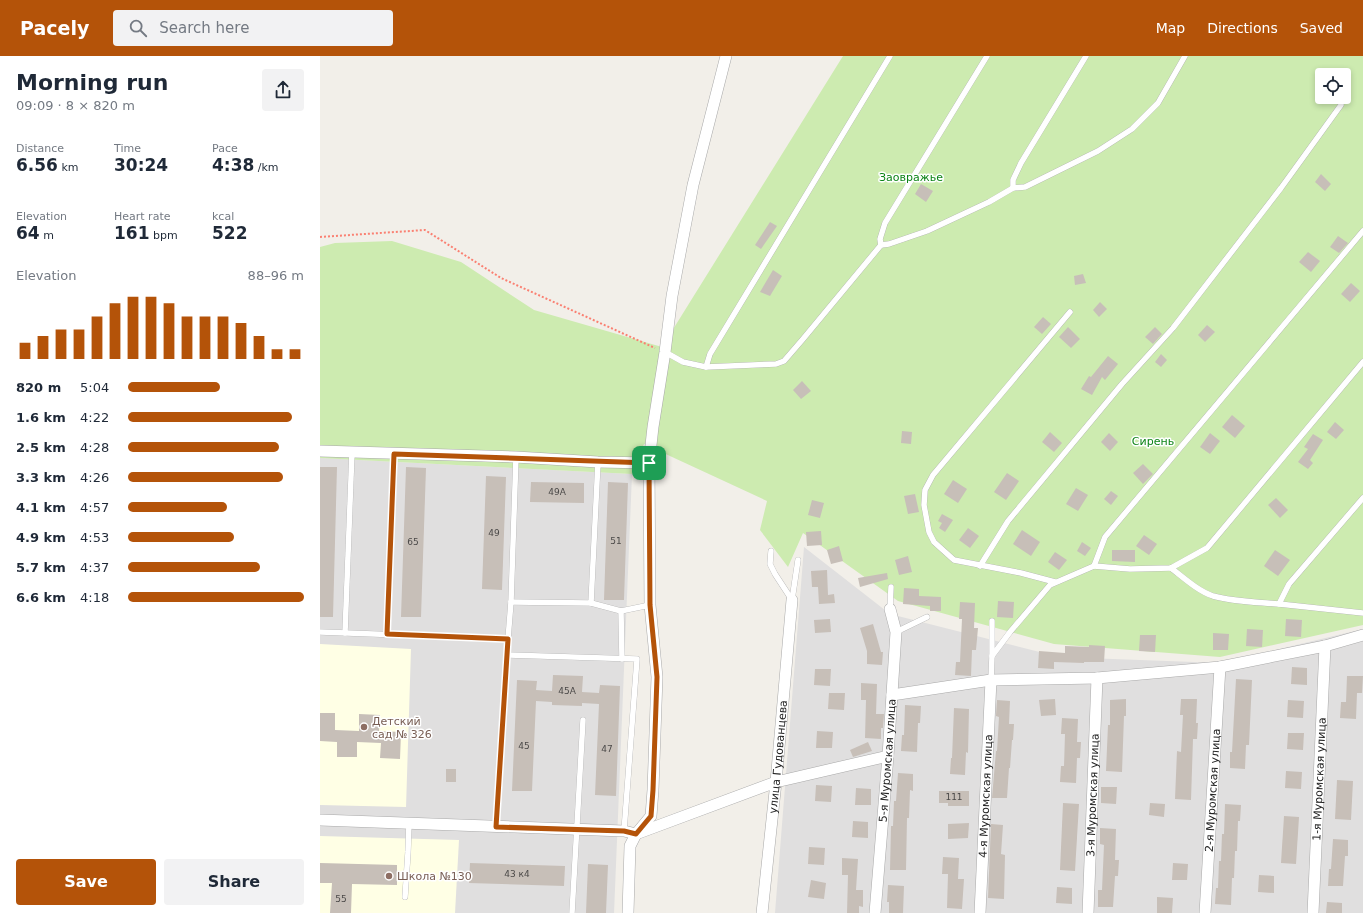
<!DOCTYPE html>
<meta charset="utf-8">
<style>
body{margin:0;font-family:"DejaVu Sans",sans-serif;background:#f2f2f3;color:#1f2937;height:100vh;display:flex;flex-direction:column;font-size:15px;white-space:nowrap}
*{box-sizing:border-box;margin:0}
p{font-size:13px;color:#747a83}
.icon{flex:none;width:22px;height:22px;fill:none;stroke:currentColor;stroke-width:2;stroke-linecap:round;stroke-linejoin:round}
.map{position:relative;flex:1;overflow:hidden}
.sheet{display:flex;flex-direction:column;background:#fff;width:320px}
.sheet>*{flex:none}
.buttons{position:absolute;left:995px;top:12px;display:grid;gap:8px}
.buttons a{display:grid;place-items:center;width:36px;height:36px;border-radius:4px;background:#fff;box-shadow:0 2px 6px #0003;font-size:20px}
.pin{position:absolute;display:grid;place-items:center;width:34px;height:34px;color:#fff;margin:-17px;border-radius:8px;box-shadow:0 2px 6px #0006}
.round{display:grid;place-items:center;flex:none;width:42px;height:42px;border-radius:4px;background:#f2f2f3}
.overview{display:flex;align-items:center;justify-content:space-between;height:68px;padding:0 16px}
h1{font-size:22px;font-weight:600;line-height:30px}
.metrics{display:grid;grid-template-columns:repeat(3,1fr);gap:6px;height:68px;padding:4px 16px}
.metrics div{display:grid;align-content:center}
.metrics b{font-size:17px;font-weight:600}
.metrics small{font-size:11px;font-weight:400}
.metrics p{font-size:11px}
.chart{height:112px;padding:8px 16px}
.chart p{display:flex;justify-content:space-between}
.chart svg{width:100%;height:72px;margin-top:4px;stroke:#b45309;stroke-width:6}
.primary-button{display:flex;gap:8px;margin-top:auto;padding:8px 16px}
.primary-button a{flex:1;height:46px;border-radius:4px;background:#b45309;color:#fff;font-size:16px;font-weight:600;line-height:46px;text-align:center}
.primary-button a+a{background:#f2f2f3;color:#1f2937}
ul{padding:0 16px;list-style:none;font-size:13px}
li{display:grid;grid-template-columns:64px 48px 1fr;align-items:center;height:30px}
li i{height:10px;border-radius:5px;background:#b45309}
header{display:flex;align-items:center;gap:24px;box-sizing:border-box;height:56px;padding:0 20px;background:#b45309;color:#fff}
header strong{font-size:19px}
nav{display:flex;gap:22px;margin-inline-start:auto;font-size:14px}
.search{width:280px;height:36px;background:#f2f2f3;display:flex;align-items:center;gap:10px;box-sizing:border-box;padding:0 14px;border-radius:4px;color:#747a83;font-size:15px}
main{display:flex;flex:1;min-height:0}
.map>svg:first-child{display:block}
</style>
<header>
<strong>Pacely</strong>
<div class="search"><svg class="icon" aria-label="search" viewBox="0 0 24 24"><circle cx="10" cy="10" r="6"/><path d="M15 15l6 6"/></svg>Search here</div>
<nav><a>Map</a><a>Directions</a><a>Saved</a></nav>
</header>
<main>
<section class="sheet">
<div class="overview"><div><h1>Morning run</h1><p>09:09 · 8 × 820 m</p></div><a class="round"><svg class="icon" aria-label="share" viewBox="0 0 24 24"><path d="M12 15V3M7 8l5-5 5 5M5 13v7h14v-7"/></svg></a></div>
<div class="metrics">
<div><p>Distance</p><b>6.56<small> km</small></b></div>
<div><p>Time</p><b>30:24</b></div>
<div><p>Pace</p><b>4:38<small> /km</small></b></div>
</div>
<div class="metrics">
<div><p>Elevation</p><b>64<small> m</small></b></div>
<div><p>Heart rate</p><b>161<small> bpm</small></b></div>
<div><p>kcal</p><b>522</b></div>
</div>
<div class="chart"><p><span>Elevation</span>88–96 m</p>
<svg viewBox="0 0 160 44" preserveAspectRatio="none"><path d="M5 44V34M15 44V30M25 44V26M35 44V26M45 44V18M55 44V10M65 44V6M75 44V6M85 44V10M95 44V18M105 44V18M115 44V18M125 44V22M135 44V30M145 44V38M155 44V38"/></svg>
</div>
<ul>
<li><b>820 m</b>5:04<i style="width:52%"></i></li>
<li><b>1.6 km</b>4:22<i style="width:93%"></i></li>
<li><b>2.5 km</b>4:28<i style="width:86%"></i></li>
<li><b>3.3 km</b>4:26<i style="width:88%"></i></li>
<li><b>4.1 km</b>4:57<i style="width:56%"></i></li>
<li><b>4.9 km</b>4:53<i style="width:60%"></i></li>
<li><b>5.7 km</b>4:37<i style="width:75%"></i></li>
<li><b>6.6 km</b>4:18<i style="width:100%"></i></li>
</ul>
<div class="primary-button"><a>Save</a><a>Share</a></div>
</section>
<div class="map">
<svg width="1043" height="857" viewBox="0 0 1043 857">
<rect width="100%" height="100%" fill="#f2efe9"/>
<g fill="#e0dfdf">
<polygon points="0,402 312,418 294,857 0,857"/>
<polygon points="484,491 570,558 739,601 901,607 1043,573 1043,857 455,857"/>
</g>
<g fill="#ffffe5">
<polygon points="0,588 91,593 86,751 0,749"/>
<polygon points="0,780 139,784 135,857 0,857"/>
</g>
<path fill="#cdebb0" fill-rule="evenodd" d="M523 0H1043V569L900 601 734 588 578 545 483 477 468 511 440 474 447 445 324 388 312 418 0 402V191L15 187 72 185 141 206 214 254 342 291ZM1002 19H1024V41H1002Z"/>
<g fill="#c7bfb8">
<polygon points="1001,118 1011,128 1005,135 995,126"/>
<polygon points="601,128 613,135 606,146 595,138"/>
<polygon points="450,166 457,170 441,193 435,189"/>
<polygon points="1018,180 1028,187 1019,197 1010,191"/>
<polygon points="988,196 1000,205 991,216 979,206"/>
<polygon points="453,214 462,220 450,240 440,236"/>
<polygon points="763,218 766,227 755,229 754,220"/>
<polygon points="1031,227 1040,235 1030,246 1021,238"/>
<polygon points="780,246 787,253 779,261 773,254"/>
<polygon points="723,261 731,268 722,278 714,271"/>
<polygon points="887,269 895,276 885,286 878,279"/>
<polygon points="748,271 760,283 751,292 739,281"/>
<polygon points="835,271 842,278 833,288 825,281"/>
<polygon points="841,298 847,304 841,311 835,306"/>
<polygon points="788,300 798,308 785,324 782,321 772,339 761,333 769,320 771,321"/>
<polygon points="482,325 491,335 481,343 473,334"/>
<polygon points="912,359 925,370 915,382 902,371"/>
<polygon points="1015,366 1024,374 1016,383 1007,376"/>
<polygon points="582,375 592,376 591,388 581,387"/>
<polygon points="730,376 742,387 734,396 722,386"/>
<polygon points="789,377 798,386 790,395 781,386"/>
<polygon points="890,377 900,385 890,398 880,391"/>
<polygon points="993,378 1003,384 990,404 993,407 988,413 978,406 988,393 984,391"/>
<polygon points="823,408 833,418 823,428 813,417"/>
<polygon points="0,411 17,411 13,561 0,561"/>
<polygon points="86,411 106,412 101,561 81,561"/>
<polygon points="687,417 699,425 686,444 674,436"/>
<polygon points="166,420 186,421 182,534 162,533"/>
<polygon points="633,424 647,433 638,447 624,438"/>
<polygon points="211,426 264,427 264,447 210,446"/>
<polygon points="288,426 308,427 304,544 284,544"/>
<polygon points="756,432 768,439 758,455 746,448"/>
<polygon points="791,435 798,440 791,449 784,443"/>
<polygon points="595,438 599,456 588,458 584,440"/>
<polygon points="956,442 968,454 960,462 948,449"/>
<polygon points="492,444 504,447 500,462 488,459"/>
<polygon points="622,458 633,464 625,476 619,472 622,467 618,465"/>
<polygon points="648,472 659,480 650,492 639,484"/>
<polygon points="702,474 720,486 711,500 693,488"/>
<polygon points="501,475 502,489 487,490 486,476"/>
<polygon points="824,479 837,488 829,499 816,490"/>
<polygon points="762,486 771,492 765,500 757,495"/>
<polygon points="519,490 523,505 511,508 507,494"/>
<polygon points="792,494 815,494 815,506 792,505"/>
<polygon points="955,494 970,504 958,520 944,510"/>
<polygon points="735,496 747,504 739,514 728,506"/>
<polygon points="588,500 592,516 579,519 575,504"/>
<polygon points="507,514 508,539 514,538 515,547 499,548 498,531 492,531 491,515"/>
<polygon points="567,517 568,523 540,531 538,522"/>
<polygon points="584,532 599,533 599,540 621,541 621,555 610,555 610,550 583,548"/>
<polygon points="678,545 694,546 693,562 677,561"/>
<polygon points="640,546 655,547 654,572 658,572 656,594 652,594 651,620 635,619 636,606 640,606 642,563 639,563"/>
<polygon points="510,563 511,576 495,577 494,564"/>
<polygon points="966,563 982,564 981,581 965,580"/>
<polygon points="553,568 561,596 563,596 562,609 547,608 547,595 540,572"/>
<polygon points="927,573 943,574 942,591 926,590"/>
<polygon points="893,577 909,578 908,594 893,594"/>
<polygon points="820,579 836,579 835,596 819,595"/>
<polygon points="769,589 785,590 784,606 764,606 764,607 734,606 734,613 718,612 719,595 745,597 745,590 769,591"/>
<polygon points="972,611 987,612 987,629 971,628"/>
<polygon points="495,613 511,613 510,630 494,629"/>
<polygon points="233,619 263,620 262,636 279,637 280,629 300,630 296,740 275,739 279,648 262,647 262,650 232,649 232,646 216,645 212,735 192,735 197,624 217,625 216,634 232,635"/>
<polygon points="1027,620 1043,620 1042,637 1037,637 1036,663 1020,662 1021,646 1026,646"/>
<polygon points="916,623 932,624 929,689 926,689 925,713 910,712 910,696 912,696"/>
<polygon points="541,627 557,628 556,658 564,658 563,672 561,672 561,683 545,682 546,644 541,644"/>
<polygon points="509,637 525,637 524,654 508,653"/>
<polygon points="735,643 736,659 721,660 719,644"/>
<polygon points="806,643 806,660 804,660 802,716 786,715 788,669 790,669 790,644"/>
<polygon points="861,643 877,643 876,667 878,667 877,683 873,683 871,744 855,743 857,695 861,696 863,659 860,659"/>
<polygon points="677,644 690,645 689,668 694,668 693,684 692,684 690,712 689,712 687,742 672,742 676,695 677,695 679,661 676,660"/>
<polygon points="968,644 984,645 983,662 967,661"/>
<polygon points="585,649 601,650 600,667 598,667 597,696 581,695 582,679 584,679"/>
<polygon points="634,652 649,653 648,697 646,696 645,719 630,718 631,702 632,702"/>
<polygon points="0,657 15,657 15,674 39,675 39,658 60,659 59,675 81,676 80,703 60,702 61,687 37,686 37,701 17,701 17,686 0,685"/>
<polygon points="742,662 758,663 757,686 761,686 760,702 757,702 756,727 740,726 741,710 744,710 745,678 741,678"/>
<polygon points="497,675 513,676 512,692 496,692"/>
<polygon points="968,677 984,677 983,694 967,693"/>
<polygon points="548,686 552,695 533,701 530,694"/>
<rect x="126" y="713" width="10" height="13"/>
<polygon points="966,715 982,716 981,733 965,732"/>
<polygon points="578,717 593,718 593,735 590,734 589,762 587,762 586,814 570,814 571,770 573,770 574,745 576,745"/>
<polygon points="1017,724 1033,725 1031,764 1015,763"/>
<polygon points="496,729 512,730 511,746 495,745"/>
<polygon points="781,731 797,731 796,748 781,747"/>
<polygon points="536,732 551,733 551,749 535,749"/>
<polygon points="619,735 649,735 649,750 628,750 628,747 619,747"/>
<polygon points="743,747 759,748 755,815 740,814"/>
<polygon points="830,747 845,748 844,761 829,759"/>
<polygon points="905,748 921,749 920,765 918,765 917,795 915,795 914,822 912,822 911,849 895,848 896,832 898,832 899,805 901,805 902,778 904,778"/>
<polygon points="964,760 979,761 976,808 961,807"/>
<polygon points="533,765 548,766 548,782 532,781"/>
<polygon points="649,767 648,782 628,783 628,768"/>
<polygon points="671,768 683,769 681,798 685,799 684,843 668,842"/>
<polygon points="780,772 796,773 795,804 799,804 798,820 795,820 793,851 778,851 778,834 782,834 784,789 780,788"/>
<polygon points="1013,783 1028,784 1028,800 1025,800 1023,830 1008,830 1009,813 1011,813"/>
<polygon points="489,791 505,792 504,809 488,808"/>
<polygon points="623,801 639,802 638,823 644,823 642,853 627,852 628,818 622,818"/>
<polygon points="522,802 538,803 536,834 543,834 543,851 539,850 539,857 527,857 528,819 522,819"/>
<polygon points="0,807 77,809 77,829 32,828 31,857 10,857 12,827 0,827"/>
<polygon points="150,807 245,810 244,830 149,827"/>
<polygon points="853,807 868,808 867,824 852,824"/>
<polygon points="268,808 288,809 286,857 266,857"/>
<polygon points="939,819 954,820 954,837 938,836"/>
<polygon points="491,824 506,827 504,843 488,841"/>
<polygon points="568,829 584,830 583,857 569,857 569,846 567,846"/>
<polygon points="737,831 752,832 752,848 736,847"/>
<polygon points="837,841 853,842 852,857 837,857"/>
<polygon points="1007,846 1022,847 1022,857 1006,857"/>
</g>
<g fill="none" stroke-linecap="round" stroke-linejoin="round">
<defs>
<g id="service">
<polyline points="693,132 693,124 701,107 766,0"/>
<polyline points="561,189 569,188 607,175 669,146 693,132 705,131 778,95 812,73 838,47 865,0"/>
<polyline points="345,296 363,306 386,311 456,308 464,305 483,283 561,189 560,183 565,167 667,0"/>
<polyline points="386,311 390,298 570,0"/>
<polyline points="451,495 450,508 455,518 472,544"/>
<polyline points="660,510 688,465 802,328 853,272 961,132 1021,49"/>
<polyline points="774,510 810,513 851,512 887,492 1043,306"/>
<path d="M851 512C864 522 878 535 893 540 914 546 938 546 959 548L969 528 1043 442"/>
<polyline points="735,526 701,517 634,504 614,486 609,476 604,449 605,434 613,419 750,256"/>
<polyline points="472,544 478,504"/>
<polyline points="191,546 271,547 278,406"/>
<polyline points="271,547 301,555 330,549"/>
<polyline points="959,548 1043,557"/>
<polyline points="570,553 571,531"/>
<polyline points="301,555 302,603"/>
<polyline points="0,576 188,583 191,546 196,401"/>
<polyline points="576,576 607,561"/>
<polyline points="25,577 32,396"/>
<polyline points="67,578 74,398"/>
<polyline points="188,599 317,603 304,775"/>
<polyline points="672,600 672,565"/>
<polyline points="671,624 672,600 690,576 730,529 774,510 785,481 1043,175"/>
<polyline points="176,771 188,583"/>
<polyline points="85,841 88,796 89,767"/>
<polyline points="252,857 263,664"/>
</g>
<g id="minor">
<polyline points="0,395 196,401 278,406 329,407"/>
<polyline points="572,639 671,624 777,622 900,611 1005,590 1043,579"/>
<polyline points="0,764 304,775 316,778 456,726 568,700"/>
<polyline points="308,857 310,790 316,778 331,760 333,734 337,621 330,549 329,407 333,371 345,296 352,240 373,129 406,0"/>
<path id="s1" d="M442 857 456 726 472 544"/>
<path id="s2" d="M555 857 568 700 576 576 570 553"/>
<path id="s3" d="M660 857 671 624"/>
<path id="s4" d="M768 857 777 622"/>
<path id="s5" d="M885 857 900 611"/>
<path id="s6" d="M993 857 1005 590"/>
</g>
</defs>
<use href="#service" stroke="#a9a9a9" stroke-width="6"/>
<use href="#minor" stroke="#a9a9a9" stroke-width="12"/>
<polyline stroke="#fa8072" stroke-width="2" stroke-dasharray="2 2" stroke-linecap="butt" points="0,181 105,174 181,222 335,292"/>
<use href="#service" stroke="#fff" stroke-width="5.5"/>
<use href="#minor" stroke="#fff" stroke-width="11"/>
</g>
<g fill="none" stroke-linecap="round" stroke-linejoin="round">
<defs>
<polygon id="route" points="74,398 329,407 330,549 337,621 333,734 331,760 316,778 304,775 176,771 188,583 67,578"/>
</defs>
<use href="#route" stroke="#fff" stroke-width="8"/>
<use href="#route" stroke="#b45309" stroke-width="5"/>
</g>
<g fill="#8d6e63" stroke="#fff" stroke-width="1.5">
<circle cx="44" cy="671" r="4"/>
<circle cx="69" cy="820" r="4"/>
</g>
<g text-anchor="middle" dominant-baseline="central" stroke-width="3" stroke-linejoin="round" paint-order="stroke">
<g font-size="9" fill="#4b4948">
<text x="237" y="436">49А</text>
<text x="174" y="477">49</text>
<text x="296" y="485">51</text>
<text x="93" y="486">65</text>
<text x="247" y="635">45А</text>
<text x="204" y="690">45</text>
<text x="287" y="693">47</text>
<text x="634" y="741">111</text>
<text x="197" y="818">43 к4</text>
<text x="21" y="843">55</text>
</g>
<g font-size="11" fill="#0c8416" stroke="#fff">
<text x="591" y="121">Заовражье</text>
<text x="833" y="385">Сирень</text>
</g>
<g font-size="11" fill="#785e54" stroke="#fff" text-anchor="start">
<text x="52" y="665">Детский<tspan x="52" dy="13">сад № 326</tspan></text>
<text x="77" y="820">Школа №130</text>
</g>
<g font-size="11" fill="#222" stroke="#fff">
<text stroke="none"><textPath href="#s1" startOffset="157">улица Гудованцева</textPath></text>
<text stroke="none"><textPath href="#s2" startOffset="153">5-я Муромская улица</textPath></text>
<text stroke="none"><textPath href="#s6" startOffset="134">1-я Муромская улица</textPath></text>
<text stroke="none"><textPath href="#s5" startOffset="123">2-я Муромская улица</textPath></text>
<text stroke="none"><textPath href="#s4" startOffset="118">3-я Муромская улица</textPath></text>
<text stroke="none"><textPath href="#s3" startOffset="117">4-я Муромская улица</textPath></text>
</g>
</g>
</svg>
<div class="buttons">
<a><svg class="icon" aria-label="locate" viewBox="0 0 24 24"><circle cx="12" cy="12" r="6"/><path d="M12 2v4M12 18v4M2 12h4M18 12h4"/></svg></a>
</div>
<div class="pin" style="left:329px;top:407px;background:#1e9e55"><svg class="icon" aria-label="arrive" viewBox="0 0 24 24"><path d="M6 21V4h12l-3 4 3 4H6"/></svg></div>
</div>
</main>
